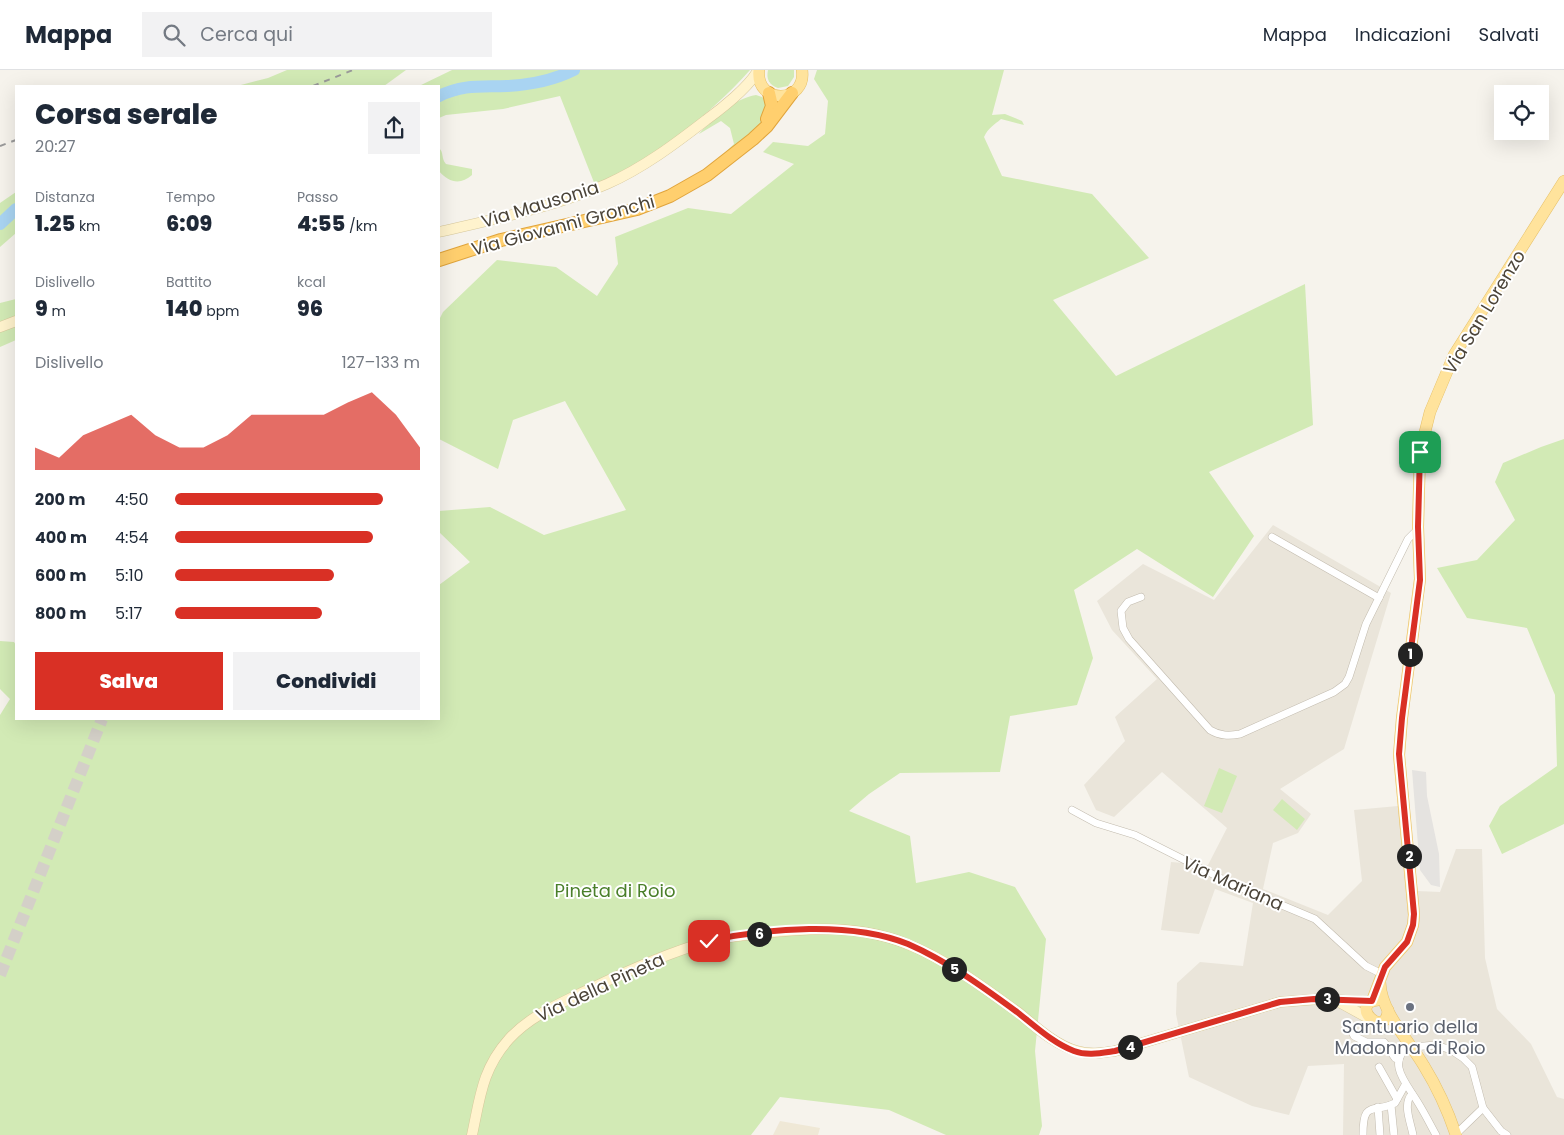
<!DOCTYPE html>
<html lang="it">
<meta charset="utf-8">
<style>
body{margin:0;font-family:Poppins,sans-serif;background:#f2f2f3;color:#1f2937;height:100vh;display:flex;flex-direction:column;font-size:19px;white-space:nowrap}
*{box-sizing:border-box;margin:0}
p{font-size:16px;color:#747a83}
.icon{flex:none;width:28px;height:28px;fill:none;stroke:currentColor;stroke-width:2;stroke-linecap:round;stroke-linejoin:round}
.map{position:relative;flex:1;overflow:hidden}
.sheet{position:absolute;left:15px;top:15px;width:425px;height:635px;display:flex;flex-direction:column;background:#fff;border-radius:0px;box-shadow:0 5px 20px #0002}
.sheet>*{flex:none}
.tools{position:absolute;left:1494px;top:15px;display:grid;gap:10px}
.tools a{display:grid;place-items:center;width:55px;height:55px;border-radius:0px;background:#fff;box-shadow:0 5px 20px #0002;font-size:25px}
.pin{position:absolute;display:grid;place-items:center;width:42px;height:42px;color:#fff;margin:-21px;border-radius:10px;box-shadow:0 2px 8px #0006}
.km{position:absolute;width:25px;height:25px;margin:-12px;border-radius:50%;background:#222;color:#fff;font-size:14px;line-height:25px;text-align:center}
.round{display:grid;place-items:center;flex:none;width:52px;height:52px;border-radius:0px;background:#f2f2f3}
.summary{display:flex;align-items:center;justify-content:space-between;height:85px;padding:0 20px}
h1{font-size:28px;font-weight:800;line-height:38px}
.figures{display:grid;grid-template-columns:repeat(3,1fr);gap:8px;height:85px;padding:5px 20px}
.figures div{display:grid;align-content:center}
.figures b{font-size:21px;font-weight:800}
.figures small{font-size:14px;font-weight:400}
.figures p{font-size:14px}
.chart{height:140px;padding:10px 20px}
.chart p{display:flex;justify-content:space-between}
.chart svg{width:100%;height:90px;margin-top:5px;fill:#d93025;opacity:.7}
.primary-button{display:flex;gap:10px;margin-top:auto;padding:10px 20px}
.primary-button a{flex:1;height:58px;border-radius:0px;background:#d93025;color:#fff;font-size:20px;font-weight:800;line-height:58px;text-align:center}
.primary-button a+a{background:#f2f2f3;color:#1f2937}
ul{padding:0 20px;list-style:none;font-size:16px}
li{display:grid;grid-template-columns:80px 60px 1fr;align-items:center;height:38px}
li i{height:12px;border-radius:6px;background:#d93025}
header{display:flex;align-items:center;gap:30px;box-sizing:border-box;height:70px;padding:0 25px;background:#fff;border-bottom:1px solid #e0e1e3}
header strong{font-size:24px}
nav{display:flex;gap:28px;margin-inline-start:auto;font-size:18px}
.search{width:350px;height:45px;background:#f2f2f3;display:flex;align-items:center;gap:12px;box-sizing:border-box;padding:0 18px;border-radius:0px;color:#747a83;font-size:19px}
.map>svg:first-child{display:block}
</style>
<header>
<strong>Mappa</strong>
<div class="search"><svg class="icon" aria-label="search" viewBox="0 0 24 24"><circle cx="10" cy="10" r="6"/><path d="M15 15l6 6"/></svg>Cerca qui</div>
<nav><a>Mappa</a><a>Indicazioni</a><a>Salvati</a></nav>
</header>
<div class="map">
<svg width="1564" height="1065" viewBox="0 0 1564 1065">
<rect width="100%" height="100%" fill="#f6f3ec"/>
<polygon fill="#eae5da" points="1273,455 1391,523 1344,679 1280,719 1311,744 1298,763 1273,773 1263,819 1328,845 1362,811 1354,740 1409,735 1417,821 1440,822 1456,779 1482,779 1485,888 1497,939 1531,974 1557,1027 1564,1029 1564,1065 1343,1065 1344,994 1308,996 1289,1045 1252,1036 1189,1007 1176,944 1177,913 1200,892 1243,896 1253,833 1215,819 1199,864 1161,860 1171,792 1208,795 1227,758 1162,702 1114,747 1096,740 1084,715 1125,671 1115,647 1157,609 1112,560 1097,531 1143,494 1214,530"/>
<polygon fill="#efe8d6" points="780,1051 820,1058 818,1065 773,1065"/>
<g fill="#d2eab5">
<polygon points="287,0 406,0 384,16 237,16 268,8"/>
<path d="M452 0H750C707 48 653 89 595 115L560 26 503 39 446 45 439 48V16H419Z"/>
<path d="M768 0H794V7L788 16 778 18C769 15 766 9 768 0Z"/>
<path d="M817 0H1004L992 45 1005 44 1022 51 1024 55 1001 49C994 55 988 58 984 67L1002 106 1092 124 1149 188 1053 230 1116 306 1305 214 1313 355 1209 402 1254 466 1213 527 1137 479 1074 520 1093 588 1077 635 1010 646 1000 702 900 703 869 724 849 741 910 766 916 813 969 802 1015 817 1046 869 1035 981 1042 1056 1039 1065H946L889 1040 780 1027 751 1065H0V645L10 629 0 619V571L14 572 16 575V649H439V515L470 492 439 462V441L490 437 544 465 626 440 565 331 513 350 498 399 439 369V250L443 242 497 190 556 197 597 226 618 194 615 167 688 138 731 144 794 94 763 82 773 72 808 76 825 64 828 31 814 9Z"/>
<path d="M756 25 762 27 766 31 764 48 757 58 719 88 734 74 730 58 721 51 699 64C712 49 735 28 756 25Z"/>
<path d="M439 78C444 82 441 89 446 94L472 99V105C461 115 449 113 439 101Z"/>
<polygon points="16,122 16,163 0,177 0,133"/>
<polygon points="16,229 16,270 0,277 0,233"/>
<polygon points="1564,369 1564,754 1502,784 1489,756 1500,736 1557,696 1555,625 1527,558 1467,548 1437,498 1477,490 1515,450 1495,412 1503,393 1541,377"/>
<polygon points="1219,698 1237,706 1222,743 1204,736"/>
<polygon points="1282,729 1305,749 1297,760 1273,740"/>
</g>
<polygon fill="#e5e3e0" points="1412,700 1426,702 1427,726 1439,784 1440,817 1431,815 1420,800"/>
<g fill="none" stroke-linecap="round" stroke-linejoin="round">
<g stroke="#a9d4f2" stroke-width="12">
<path d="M439 26C464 14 481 17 507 16 529 15 554 10 574 0"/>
<polyline points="0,154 16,139"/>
</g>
<polyline stroke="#d4d0c8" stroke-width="12" stroke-dasharray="12 6" stroke-linecap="butt" points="0,905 102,649"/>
<defs>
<g id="street">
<polyline points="1272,467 1379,528"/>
<path d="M1141 527 1128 532 1121 541 1123 558 1129 569 1210 660C1220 666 1229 666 1240 664L1334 622 1345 614 1349 607 1366 554 1408 469 1414 463 1418 461"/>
<polyline points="1072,740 1096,753 1135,765 1234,815 1315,849 1366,896 1382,904"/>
<polyline points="1349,956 1354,966 1366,972 1384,972 1395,988 1399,990"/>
<path d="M1411 975C1385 991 1406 1013 1417 1031 1424 1042 1430 1054 1436 1065"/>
<polyline points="1413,977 1436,975 1451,980 1463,988 1472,997 1483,1038 1501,1061 1507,1065"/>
<polyline points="1379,997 1397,1029"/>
<path d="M1412 1024C1402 1034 1411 1053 1413 1065"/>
<polyline points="1391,1035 1394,1065"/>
<polyline points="1378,1037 1380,1065"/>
<polyline points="1456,1064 1483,1038"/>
<path d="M1363 1065C1363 1029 1373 1044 1395 1033L1405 1015"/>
</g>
<g id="secondary">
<path d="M439 162C495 149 554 137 607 114 643 98 675 74 706 50 721 39 750 16 758 0"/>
<polyline points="0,257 16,251"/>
<polyline points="1339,932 1370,949"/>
<path d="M472 1065C480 1028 482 999 509 969 531 945 561 933 590 919 629 900 668 883 709 871 724 867 739 866 755 864 805 858 859 854 907 874 948 890 984 918 1019 943 1036 957 1055 975 1077 981 1090 985 1102 983 1115 981L1280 932 1320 929 1371 932"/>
</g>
<g id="primary">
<path d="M759 0C755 35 807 34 802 0"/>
<path d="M1380 912C1381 943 1409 970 1424 996 1437 1017 1448 1041 1456 1065"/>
<path d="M1378 930C1347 934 1386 971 1388 940"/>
<polyline points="1372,931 1385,897 1407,872 1413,855 1414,845 1399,685 1402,648 1420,509 1418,457 1420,382 1430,342 1454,285 1564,111"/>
</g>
<g id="highway">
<polyline points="767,49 772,36 769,23"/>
<polyline points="439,190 501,170 637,139 670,126 707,105 753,69 767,56 792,23"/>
</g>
</defs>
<use href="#street" stroke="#c2bbae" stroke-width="8"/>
<use href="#secondary" stroke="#d6c79b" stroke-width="11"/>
<use href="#primary" stroke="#e6c16a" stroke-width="12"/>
<use href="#highway" stroke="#e0a43c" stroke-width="14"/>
<use href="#street" stroke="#fff" stroke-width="7"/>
<use href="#secondary" stroke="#fff3cd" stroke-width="10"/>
<use href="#primary" stroke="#ffe39c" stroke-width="11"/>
<use href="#highway" stroke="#ffcf6e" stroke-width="12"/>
<g stroke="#9a9a9a" stroke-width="2" stroke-dasharray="6 6" stroke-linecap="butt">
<polyline points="313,16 353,0"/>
<polyline points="0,76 16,70"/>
</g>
</g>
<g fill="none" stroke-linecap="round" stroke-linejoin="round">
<defs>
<path id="route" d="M709 871C768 858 851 851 908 874 947 891 983 917 1017 942 1035 956 1053 973 1074 981 1087 986 1101 983 1115 981L1280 932 1314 929 1372 931 1385 897 1407 872 1413 855 1414 844 1399 684 1402 648 1420 510 1418 457 1420 382"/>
</defs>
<use href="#route" stroke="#fff" stroke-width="10"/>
<use href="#route" stroke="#d93025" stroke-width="6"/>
</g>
<circle fill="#6b7280" stroke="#fff" stroke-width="2" cx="1410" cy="937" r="5"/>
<g text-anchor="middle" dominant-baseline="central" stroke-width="4" stroke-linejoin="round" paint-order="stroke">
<g font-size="18" fill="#4b4439" stroke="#fff">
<text transform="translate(540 134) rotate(-17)">Via Mausonia</text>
<text transform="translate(563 155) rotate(-15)">Via Giovanni Gronchi</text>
<text transform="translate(1484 242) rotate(-59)">Via San Lorenzo</text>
<text transform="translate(1233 813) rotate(24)">Via Mariana</text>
<text transform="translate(600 917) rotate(-25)">Via della Pineta</text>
</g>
<g font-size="18" fill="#4a7f2a" stroke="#fff">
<text x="615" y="820">Pineta di Roio</text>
</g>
<g font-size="18" fill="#5b616d" stroke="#fff">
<text x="1410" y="956">Santuario della<tspan x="1410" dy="21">Madonna di Roio</tspan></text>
</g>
</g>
</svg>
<div class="tools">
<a><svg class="icon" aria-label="locate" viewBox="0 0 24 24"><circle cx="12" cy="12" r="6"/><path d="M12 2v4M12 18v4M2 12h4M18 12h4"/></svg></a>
</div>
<div class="pin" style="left:1420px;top:382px;background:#1e9e55"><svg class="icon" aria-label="arrive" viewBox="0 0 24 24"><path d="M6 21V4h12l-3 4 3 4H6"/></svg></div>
<div class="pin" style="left:709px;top:871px;background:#d93025"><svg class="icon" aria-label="check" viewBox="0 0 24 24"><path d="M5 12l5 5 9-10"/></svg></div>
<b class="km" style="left:1410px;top:584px">1</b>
<b class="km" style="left:1409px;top:786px">2</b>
<b class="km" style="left:1327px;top:929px">3</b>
<b class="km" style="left:1130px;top:977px">4</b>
<b class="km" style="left:954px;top:899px">5</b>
<b class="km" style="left:759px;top:864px">6</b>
<section class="sheet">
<div class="summary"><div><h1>Corsa serale</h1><p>20:27</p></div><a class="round"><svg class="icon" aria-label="share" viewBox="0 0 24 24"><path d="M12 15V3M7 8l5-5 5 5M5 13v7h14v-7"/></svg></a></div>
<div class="figures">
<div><p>Distanza</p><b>1.25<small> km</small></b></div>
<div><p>Tempo</p><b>6:09</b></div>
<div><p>Passo</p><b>4:55<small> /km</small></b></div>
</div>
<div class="figures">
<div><p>Dislivello</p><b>9<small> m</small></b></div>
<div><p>Battito</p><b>140<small> bpm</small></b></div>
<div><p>kcal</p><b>96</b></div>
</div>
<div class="chart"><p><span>Dislivello</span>127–133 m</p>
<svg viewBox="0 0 160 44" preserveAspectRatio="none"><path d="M0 44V33L10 38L20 27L30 22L40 17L50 27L60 33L70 33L80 27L90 17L100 17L110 17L120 17L130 11L140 6L150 17L160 33V44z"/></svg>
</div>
<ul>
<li><b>200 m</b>4:50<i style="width:85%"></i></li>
<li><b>400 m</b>4:54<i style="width:81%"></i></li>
<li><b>600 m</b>5:10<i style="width:65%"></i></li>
<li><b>800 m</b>5:17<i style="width:60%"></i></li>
</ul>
<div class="primary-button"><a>Salva</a><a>Condividi</a></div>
</section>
</div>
